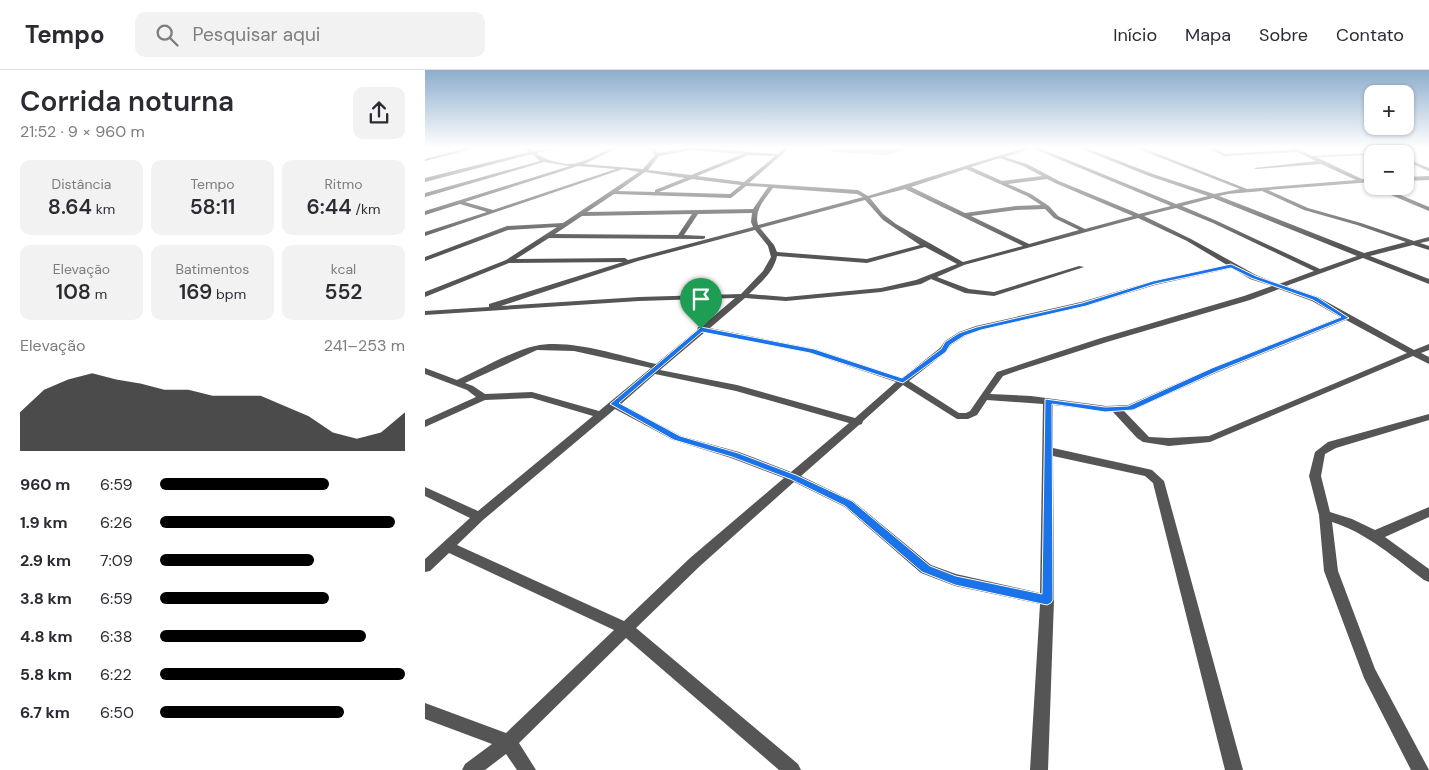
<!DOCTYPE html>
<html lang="pt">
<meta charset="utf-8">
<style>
body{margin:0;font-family:"DM Sans",sans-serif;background:#f2f2f3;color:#2b2b33;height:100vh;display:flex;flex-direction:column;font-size:19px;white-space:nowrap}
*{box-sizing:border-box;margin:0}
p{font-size:16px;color:#7c7c81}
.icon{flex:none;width:28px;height:28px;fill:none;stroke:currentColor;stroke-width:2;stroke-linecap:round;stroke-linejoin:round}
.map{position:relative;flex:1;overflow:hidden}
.panel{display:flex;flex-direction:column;background:#fff;width:425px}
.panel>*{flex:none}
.controls{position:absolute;left:939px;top:15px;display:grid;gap:10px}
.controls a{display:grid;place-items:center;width:50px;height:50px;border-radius:10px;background:#fff;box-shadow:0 1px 4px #0004;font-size:25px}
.pin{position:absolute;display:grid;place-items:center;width:42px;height:42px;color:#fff;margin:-51px -21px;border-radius:50% 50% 50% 0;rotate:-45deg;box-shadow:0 0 5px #0007}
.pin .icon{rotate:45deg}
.round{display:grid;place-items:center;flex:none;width:52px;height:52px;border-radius:10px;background:#f2f2f3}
.summary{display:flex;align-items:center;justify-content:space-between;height:85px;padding:0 20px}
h1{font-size:28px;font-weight:600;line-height:38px}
.stats{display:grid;grid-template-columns:repeat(3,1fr);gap:8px;height:85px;padding:5px 20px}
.stats div{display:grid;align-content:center;border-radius:10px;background:#f2f2f3;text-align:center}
.stats b{font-size:21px;font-weight:600}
.stats small{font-size:14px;font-weight:400}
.stats p{font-size:14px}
.chart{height:140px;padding:10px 20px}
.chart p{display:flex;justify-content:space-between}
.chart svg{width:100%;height:90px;margin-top:5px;fill:#000;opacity:.7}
ul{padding:0 20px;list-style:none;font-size:16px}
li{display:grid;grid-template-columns:80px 60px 1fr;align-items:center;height:38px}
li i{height:12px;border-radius:6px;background:#000}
header{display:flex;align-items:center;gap:30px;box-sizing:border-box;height:70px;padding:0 25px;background:#fff;border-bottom:1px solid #e1e1e2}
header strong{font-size:24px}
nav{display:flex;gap:28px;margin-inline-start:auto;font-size:18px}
.search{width:350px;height:45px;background:#f2f2f3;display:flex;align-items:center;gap:12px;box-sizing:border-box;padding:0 18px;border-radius:10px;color:#7c7c81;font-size:19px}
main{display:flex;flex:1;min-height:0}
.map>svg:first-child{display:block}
</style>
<header>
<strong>Tempo</strong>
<div class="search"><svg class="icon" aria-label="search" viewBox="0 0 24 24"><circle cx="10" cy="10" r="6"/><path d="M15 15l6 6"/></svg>Pesquisar aqui</div>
<nav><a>Início</a><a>Mapa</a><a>Sobre</a><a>Contato</a></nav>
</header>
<main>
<section class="panel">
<div class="summary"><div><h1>Corrida noturna</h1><p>21:52 · 9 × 960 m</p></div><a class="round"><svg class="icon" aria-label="share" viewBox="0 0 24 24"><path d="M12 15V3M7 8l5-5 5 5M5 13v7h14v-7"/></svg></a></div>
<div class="stats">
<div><p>Distância</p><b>8.64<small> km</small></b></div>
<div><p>Tempo</p><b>58:11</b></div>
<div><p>Ritmo</p><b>6:44<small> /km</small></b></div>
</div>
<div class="stats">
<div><p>Elevação</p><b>108<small> m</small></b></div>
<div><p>Batimentos</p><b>169<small> bpm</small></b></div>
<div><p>kcal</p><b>552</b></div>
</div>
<div class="chart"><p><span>Elevação</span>241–253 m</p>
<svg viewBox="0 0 160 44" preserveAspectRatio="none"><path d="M0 44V25L10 14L20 9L30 6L40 9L50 11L60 14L70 14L80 17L90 17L100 17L110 22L120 27L130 35L140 38L150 35L160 25V44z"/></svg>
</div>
<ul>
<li><b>960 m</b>6:59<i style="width:69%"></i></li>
<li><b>1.9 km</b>6:26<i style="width:96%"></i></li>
<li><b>2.9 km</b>7:09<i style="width:63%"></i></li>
<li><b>3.8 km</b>6:59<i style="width:69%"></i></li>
<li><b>4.8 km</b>6:38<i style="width:84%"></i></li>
<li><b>5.8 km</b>6:22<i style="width:100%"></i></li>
<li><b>6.7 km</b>6:50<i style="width:75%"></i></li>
</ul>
</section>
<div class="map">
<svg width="1004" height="700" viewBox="0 0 1004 700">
<rect width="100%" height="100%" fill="#fff"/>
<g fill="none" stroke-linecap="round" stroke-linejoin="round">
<polygon fill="#a3a3a3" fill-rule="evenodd" points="402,78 479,78 478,81 460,85 408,82"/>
<g fill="#555" fill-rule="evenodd">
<polygon points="42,78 51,78 0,91 0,89"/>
<path d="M99 78H104L108 81 133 78 111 83C122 91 139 96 152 93 167 90 178 78 193 78L159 94 218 99 230 85 225 78H230L233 83 263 78H278L353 84 359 78H364L324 113 433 120 443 126 599 78H607L580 87 602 94 634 111 714 144 746 136 607 78H614L751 134 783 126 724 106 654 78H661L728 104 789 124 815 119 711 78H718L822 119 931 110 896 94 831 99 829 98 891 91 872 82 799 86 783 78H789L800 84 867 80 865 78H871L887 86 967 82V84H948V85L891 87 937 109H948V112L843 120 883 138 936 153 989 171 1004 167V171L995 173 1004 176V180L988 175 945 186 1004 209V214L938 188 861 216 893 227 989 280 1004 274V280L996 283 1004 287V294L988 286 785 372 744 376 718 372 712 368 688 342 628 335V378L723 399 727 400 739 411 818 700H800L728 413 720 406 628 386 629 530 623 700H605L615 534 530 516 496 503 420 437 369 412 275 496 211 558 373 694 376 700H354L201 568 94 673 111 700H92L81 684 60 700H37L40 694 67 674 0 649V633L81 663 189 560 24 483 5 501 0 502V489L45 448 0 426V417L53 441 168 346 107 328 60 330 0 357V350L51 327 42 320 0 304V298L32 310C54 300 87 281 110 276 144 268 196 286 231 294L272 260 273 257H276L310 228 214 231 0 245V241L64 237V234L198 192 84 193 0 227V222L81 190 132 157 83 160 0 191V187L82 156 138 153 214 102 198 99 0 166V162L62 142 35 134 0 145V141L145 96 119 92 0 127V123L115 91 107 84 0 112V108L104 82ZM267 80 318 84 266 105 223 100 234 86ZM324 85 350 86 319 112 272 106ZM575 88 598 96 617 106 577 111 546 97ZM153 96 191 99 68 140 40 132ZM541 99 602 126 616 135 591 136 540 143 486 117ZM220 102 260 108 230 120V122L193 121ZM267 109 316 115 305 124 234 122ZM622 109 630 113 708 146 660 159 633 146 624 136 606 124 583 114ZM321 116 343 117 328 139 162 142 189 124 306 128ZM348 118 432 124 438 127 333 155C329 140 340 129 348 118ZM480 119 598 176 538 192 471 154 458 144 445 128ZM837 121 879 140 932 155 981 172 939 183 794 126 803 124ZM788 128 932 186 895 199 792 151 757 136ZM440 130 458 150 495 175 442 189 352 182 349 175 335 158ZM751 138 788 153 889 201 854 214 831 205 766 169 719 146ZM620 139 629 148 654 160 604 174 546 146 591 140ZM327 143 326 152 328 157 203 190 200 188 91 189 124 168 278 169 280 168V166L259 165 273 144ZM267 144 253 165 130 164 157 146ZM713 148 762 171 802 195 728 211 656 232 551 256 534 262 520 271 515 278 477 308 390 279 285 258 320 228 361 231 456 222 496 214 506 209 540 223 569 226 659 197 654 196 569 222 544 219 512 207 539 195ZM330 160 343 176 346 187 338 201 316 224 214 227 76 236 213 191ZM500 177 532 194 491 210 456 218 361 227 324 224C335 213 349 202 352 186L442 193ZM807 198 825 209 847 216 819 226 676 268 572 302 545 341 541 343H534L484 311 521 282 526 275 540 266 556 260 661 236 730 215ZM854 219 887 231 915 247 787 298 703 335 681 336 606 326 565 324 578 306 589 302 682 272 825 230ZM921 250 982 283 784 366 744 368 724 367 699 341 708 340 793 302ZM280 262 385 283 471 312 430 348 312 315 235 300ZM112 280 149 281 226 298 174 341 107 322 60 324 48 316 40 313ZM230 304 311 321 424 353 366 402 314 382 256 366 196 334ZM478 315 532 349H543L552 345 562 330 618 334 615 523 531 504 506 495 428 431 376 406 434 355 437 354 438 351ZM190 339 248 370 306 388 359 408 265 488 199 551 32 475 58 450Z"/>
<polygon points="980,88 1004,98 1004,101 980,91"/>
<polygon points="1004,106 1004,110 980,111 980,107"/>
<polygon points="948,115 948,116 954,116 1004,137 1004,141 947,117"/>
<path d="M1004 344V350L911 378 900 384 896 406 905 442 927 449 950 460 1004 437V447L960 467 1004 499V512L999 510C970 488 942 463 907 452L913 501 950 599 1004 700H986L939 608 899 501 894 445 884 406 890 382 903 372Z"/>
</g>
</g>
<linearGradient id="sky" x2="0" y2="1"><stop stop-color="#8cadcc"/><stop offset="0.44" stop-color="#fff"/><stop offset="1" stop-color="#fff" stop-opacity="0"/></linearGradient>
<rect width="1004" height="176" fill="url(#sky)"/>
<path fill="#1a73e8" stroke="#fff" fill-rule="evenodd" d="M806 194 831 206 892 227 924 248 793 301 708 340 680 342 627 334 628 530 626 533 622 535 530 515 497 502 420 436 365 409 307 387 249 370 185 334 276 257 389 279 477 308 516 279 520 272 534 263 552 257 657 233 728 211ZM806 198 826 208 888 230 916 247 787 298 703 336 680 337 620 329 617 524 531 506 505 496 427 431 371 405 313 383 255 366 194 333 277 262 385 283 478 313 521 282 525 275 539 266 556 260 661 236 730 214Z"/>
</svg>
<div class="controls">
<a>+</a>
<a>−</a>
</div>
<div class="pin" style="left:276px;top:259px;background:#1e9e55"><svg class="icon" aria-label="arrive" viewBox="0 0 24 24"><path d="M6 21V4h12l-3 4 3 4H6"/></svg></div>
</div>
</main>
